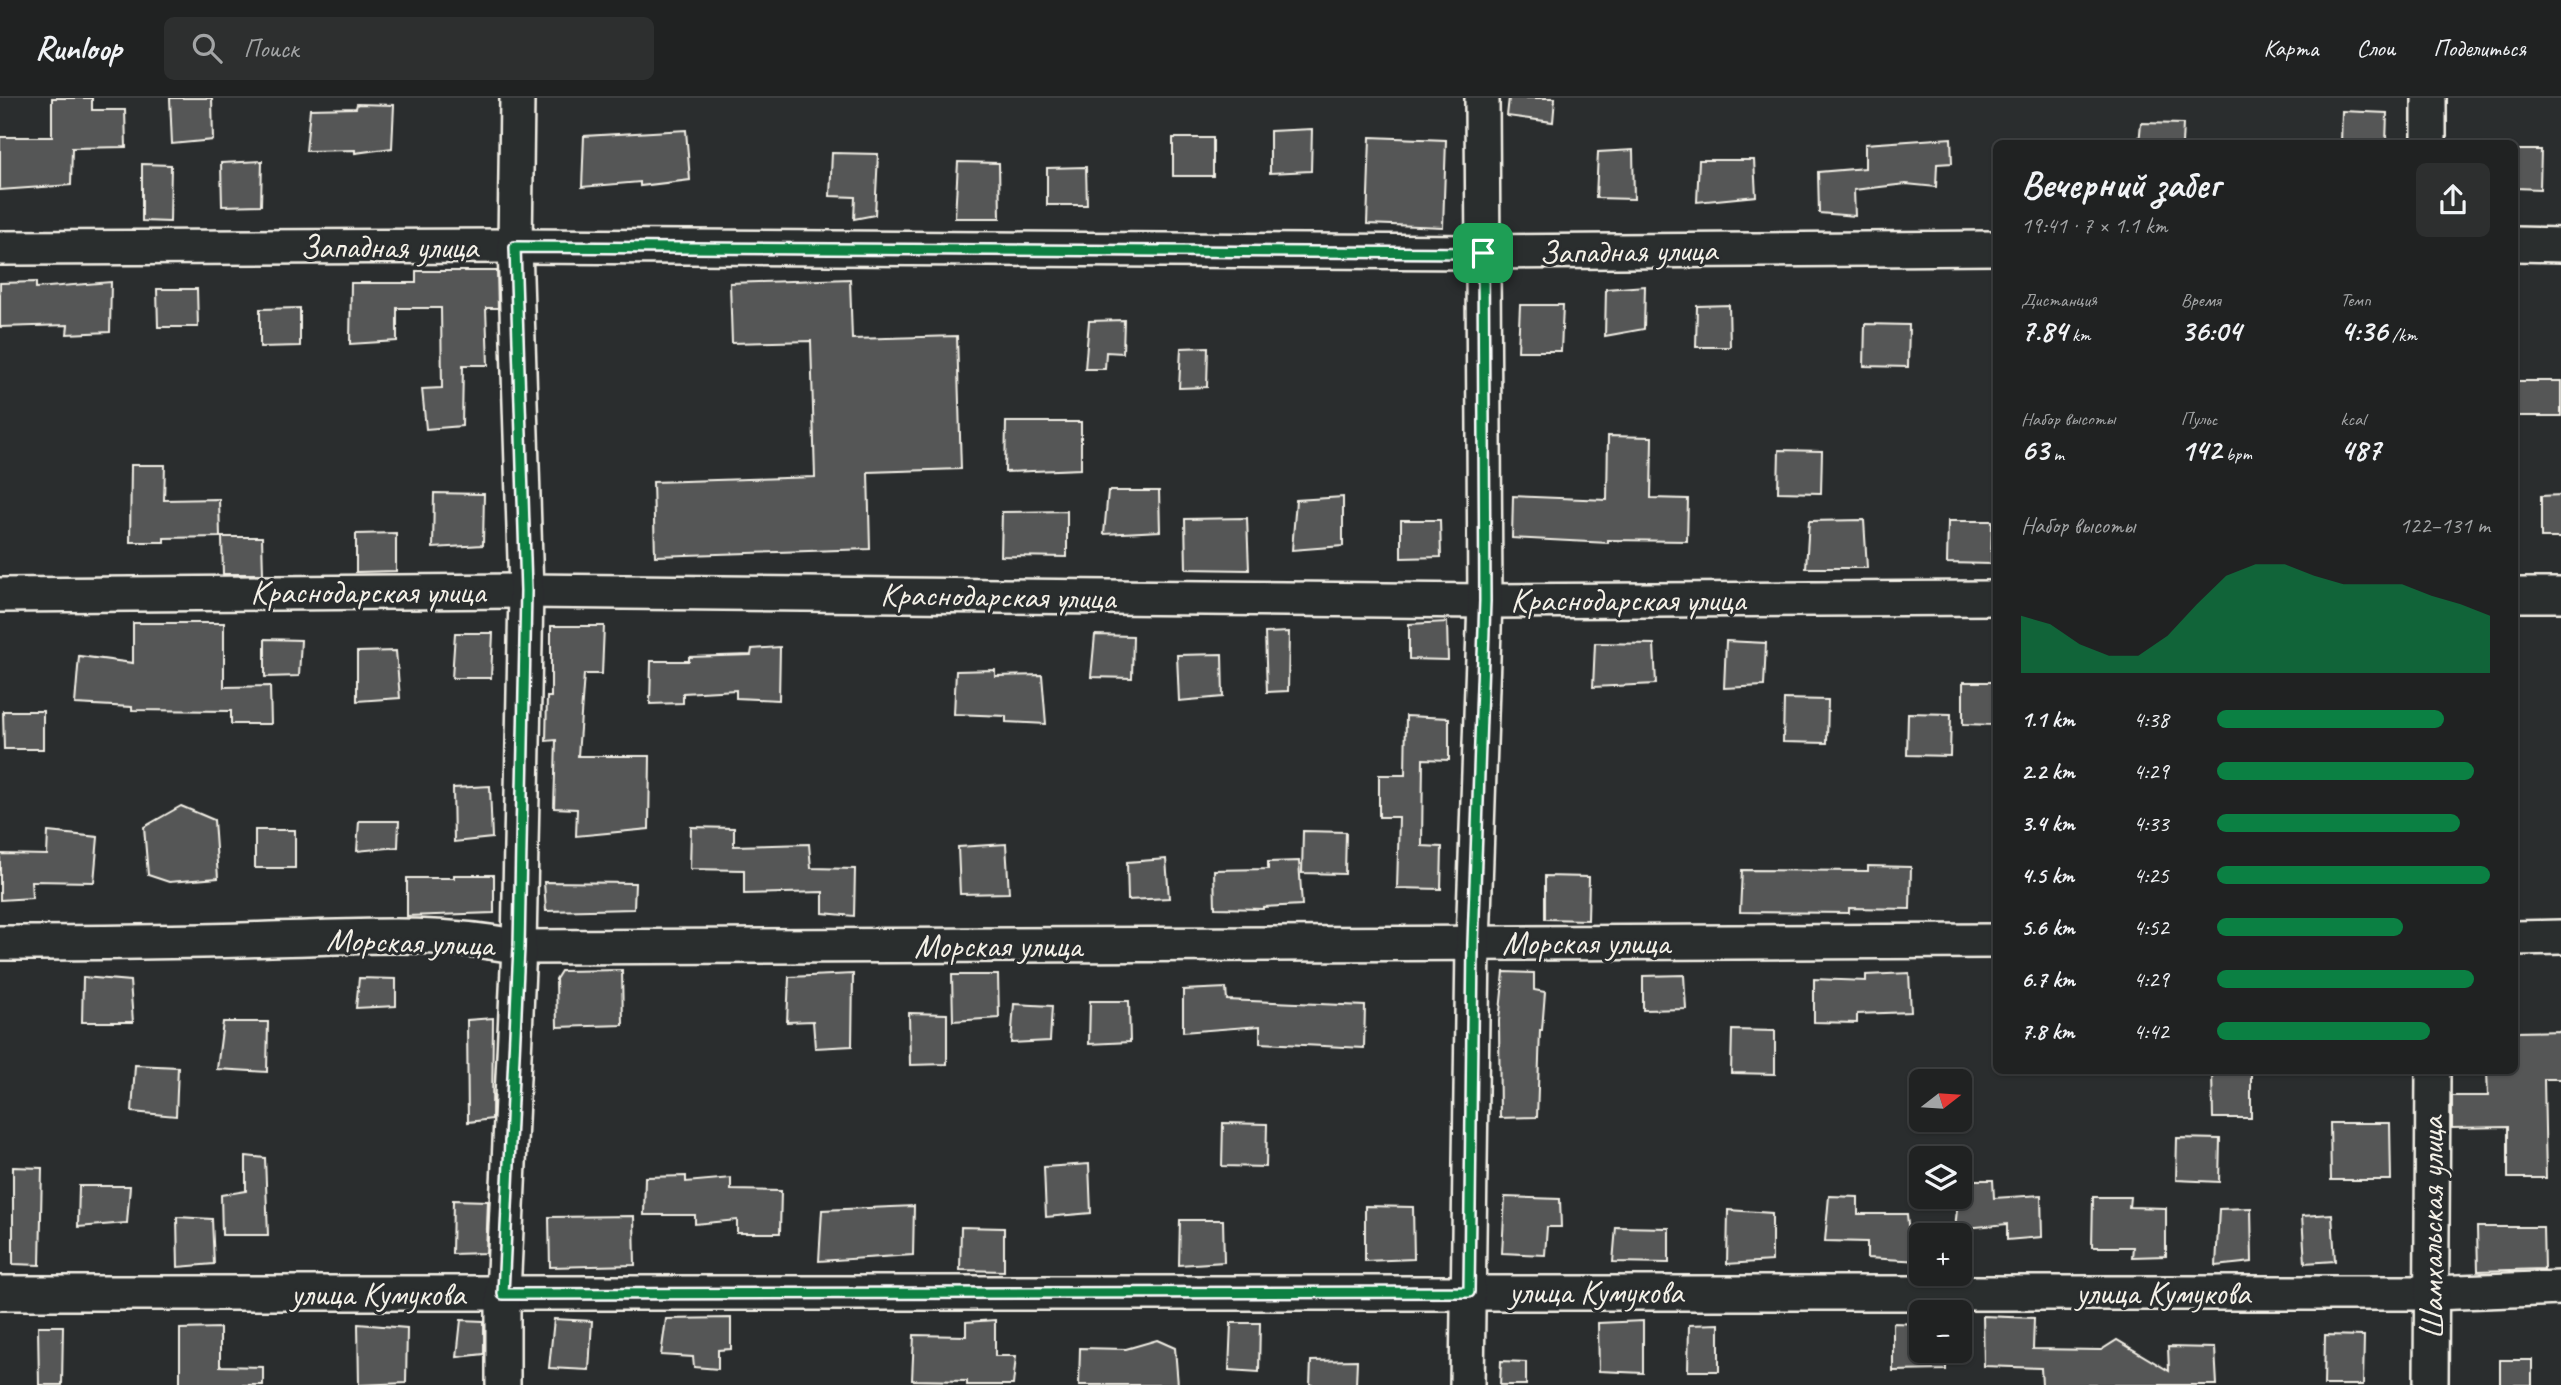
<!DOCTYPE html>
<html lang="ru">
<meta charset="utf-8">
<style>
body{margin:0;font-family:Caveat,sans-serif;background:#2d2f2f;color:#f1f3f6;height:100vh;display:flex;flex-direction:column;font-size:26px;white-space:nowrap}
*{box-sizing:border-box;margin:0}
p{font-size:23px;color:#a2a4a5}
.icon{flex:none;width:38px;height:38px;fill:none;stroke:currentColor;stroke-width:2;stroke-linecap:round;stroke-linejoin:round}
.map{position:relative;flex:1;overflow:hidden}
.drawer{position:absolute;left:1993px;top:42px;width:525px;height:934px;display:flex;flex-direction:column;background:#202222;border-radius:10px;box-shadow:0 2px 5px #0004,0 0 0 2px #3d3f40}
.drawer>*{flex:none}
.needle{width:46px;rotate:73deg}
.controls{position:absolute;left:1909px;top:971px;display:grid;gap:14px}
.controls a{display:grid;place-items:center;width:63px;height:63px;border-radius:10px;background:#202222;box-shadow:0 2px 5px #0004,0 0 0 2px #3d3f40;font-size:35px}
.pin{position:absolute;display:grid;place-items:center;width:60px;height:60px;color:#fff;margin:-30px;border-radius:14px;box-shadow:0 4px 10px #0006}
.round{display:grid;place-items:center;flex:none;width:74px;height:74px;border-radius:10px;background:#2d2f2f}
.headline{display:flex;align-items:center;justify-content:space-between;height:119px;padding:0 28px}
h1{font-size:38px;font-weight:700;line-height:52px}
.metrics{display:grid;grid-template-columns:repeat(3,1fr);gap:10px;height:119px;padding:7px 28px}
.metrics div{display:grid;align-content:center}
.metrics b{font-size:30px;font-weight:700}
.metrics small{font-size:19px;font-weight:400}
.metrics p{font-size:19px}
.chart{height:196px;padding:14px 28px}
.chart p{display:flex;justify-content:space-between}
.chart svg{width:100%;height:126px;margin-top:7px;fill:#0b8043;opacity:.7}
ul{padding:0 28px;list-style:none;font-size:23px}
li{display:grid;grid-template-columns:112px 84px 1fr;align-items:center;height:52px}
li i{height:18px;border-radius:9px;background:#0b8043}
header{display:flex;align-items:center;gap:42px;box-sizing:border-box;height:98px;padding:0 35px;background:#202222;border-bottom:2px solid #3d3f40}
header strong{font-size:33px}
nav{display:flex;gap:38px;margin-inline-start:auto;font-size:24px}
.search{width:490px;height:63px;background:#2d2f2f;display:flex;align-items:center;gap:18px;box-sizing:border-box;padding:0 24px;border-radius:10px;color:#a2a4a5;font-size:26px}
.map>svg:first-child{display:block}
</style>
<header>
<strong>Runloop</strong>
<div class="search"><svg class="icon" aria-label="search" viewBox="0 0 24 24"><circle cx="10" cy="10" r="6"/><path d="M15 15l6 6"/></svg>Поиск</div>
<nav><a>Карта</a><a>Слои</a><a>Поделиться</a></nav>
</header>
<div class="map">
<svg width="2561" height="1287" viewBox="0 0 2561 1287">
<rect width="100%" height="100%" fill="#2a2d2e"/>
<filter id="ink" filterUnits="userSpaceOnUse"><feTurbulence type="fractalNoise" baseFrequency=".0143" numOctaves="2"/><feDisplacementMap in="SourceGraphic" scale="14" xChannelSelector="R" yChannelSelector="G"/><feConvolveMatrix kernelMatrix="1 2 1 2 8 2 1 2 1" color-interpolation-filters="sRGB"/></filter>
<g filter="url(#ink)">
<g fill="#555756" stroke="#f4f1e8" stroke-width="2">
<polygon points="52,0 92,0 92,12 125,12 126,49 72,50 71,87 0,92 0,39 52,39"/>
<polygon points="170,0 212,0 213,42 172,46"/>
<polygon points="1509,0 1555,0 1553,24 1507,18"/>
<polygon points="357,6 394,7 392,50 355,55 355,52 306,53 310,11 356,10"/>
<polygon points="2342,13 2387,15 2386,46 2341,46"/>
<polygon points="2141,25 2183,26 2182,46 2139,46"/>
<polygon points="1312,31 1311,73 1270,75 1270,33"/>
<polygon points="686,32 690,82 640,88 640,84 582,89 584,38"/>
<polygon points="1370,39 1446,42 1443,129 1367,126"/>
<rect x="1173" y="40" width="40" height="38"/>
<polygon points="1951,40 1952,65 1937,66 1936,89 1906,86 1854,92 1855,118 1819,115 1818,74 1865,70 1865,46"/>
<polygon points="1633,52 1634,101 1596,100 1598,54"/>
<polygon points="2515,52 2541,52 2540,91 2515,90"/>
<polygon points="832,55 878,56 875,117 854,121 855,99 830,98"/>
<polygon points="1699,62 1754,62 1756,98 1697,104"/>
<polygon points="262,63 261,107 222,108 221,65"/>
<polygon points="958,64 999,65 1000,120 955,120"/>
<polygon points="142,66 171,67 170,124 142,123"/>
<polygon points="1086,69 1087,107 1047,107 1047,70"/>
<polygon points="416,173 497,173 498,210 486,210 488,267 463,267 462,328 426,331 422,291 442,290 441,210 397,210 397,243 350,246 351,185 416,185"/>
<polygon points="850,181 852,241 957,238 961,371 868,374 870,451 655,458 653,384 815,379 811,243 732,245 730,185"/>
<polygon points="36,184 36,190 111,184 110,234 67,236 68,227 0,229 0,185"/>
<polygon points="1645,188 1644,231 1605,238 1606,191"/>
<polygon points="157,191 197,191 198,229 158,229"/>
<polygon points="1520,207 1563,207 1561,253 1518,253"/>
<polygon points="1729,207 1730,249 1696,249 1697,208"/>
<polygon points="300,210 300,248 260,249 260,211"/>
<polygon points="1124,222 1123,255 1106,254 1105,271 1085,271 1089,223"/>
<polygon points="1865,226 1909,227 1908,269 1864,268"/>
<polygon points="1208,249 1207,289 1179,290 1181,250"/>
<rect x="2515" y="283" width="46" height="35"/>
<polygon points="1006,324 1081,324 1081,371 1005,374"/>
<polygon points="1608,338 1652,339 1651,400 1688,401 1687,443 1608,442 1608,445 1512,440 1513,398 1607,402"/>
<polygon points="1779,352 1822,353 1821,395 1778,394"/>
<polygon points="131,367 165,367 164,402 219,401 220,439 164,440 164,444 130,444"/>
<polygon points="1108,393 1159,393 1160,433 1104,436"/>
<polygon points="434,395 484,396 483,447 433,450"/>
<polygon points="2561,397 2561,440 2541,440 2541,398"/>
<polygon points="1343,399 1343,448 1292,452 1296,402"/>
<polygon points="1067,413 1067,459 1001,458 1002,414"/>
<polygon points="1247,420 1249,472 1186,471 1185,421"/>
<polygon points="1401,422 1440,422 1441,459 1401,460"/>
<polygon points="1864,422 1867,470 1806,470 1809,423"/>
<polygon points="1948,423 1992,423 1991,466 1947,465"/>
<polygon points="396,435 396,473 356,474 356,436"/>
<polygon points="222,439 262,439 263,476 223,476"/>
<polygon points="1447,524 1448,562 1409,561 1409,526"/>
<polygon points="133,525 224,525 224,589 270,588 271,626 231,626 231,613 132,612 132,609 75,606 79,558 133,565"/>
<polygon points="551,528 604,528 602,576 584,576 578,658 650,658 649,731 576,738 577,711 554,710 556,642 546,643 547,599 551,599"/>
<polygon points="1289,534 1288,593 1267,594 1265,535"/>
<polygon points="455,535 493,535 491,580 452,580"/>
<polygon points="1095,537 1133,538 1132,580 1091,579"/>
<polygon points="265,541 301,542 299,578 265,579"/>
<polygon points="1726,543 1766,545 1764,588 1724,590"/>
<polygon points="1595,545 1654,546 1656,586 1593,589"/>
<polygon points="780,549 779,602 736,600 736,592 683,595 683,605 650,606 651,563 689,563 689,559 751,557 752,551"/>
<polygon points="396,553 400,600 357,603 357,554"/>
<polygon points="1222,556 1223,599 1179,603 1177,557"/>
<polygon points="995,572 995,578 1042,577 1046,626 1006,624 1006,618 954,616 956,573"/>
<polygon points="1963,584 1997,584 1997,627 1963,626"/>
<polygon points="1784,601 1828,602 1827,645 1783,644"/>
<polygon points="3,613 43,613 43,651 4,651"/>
<polygon points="1908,615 1951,616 1950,658 1907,657"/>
<polygon points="1406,618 1449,620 1449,662 1423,661 1422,748 1442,749 1441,791 1397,790 1399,719 1379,719 1379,677 1405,677"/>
<polygon points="490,688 492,740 454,744 453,690"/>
<polygon points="181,708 214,722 218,780 169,784 148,777 144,729"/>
<polygon points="359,723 399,723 398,749 357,753"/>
<polygon points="691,729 734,730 734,748 809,746 811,770 855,771 854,818 823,815 823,794 744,796 744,772 690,771"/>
<rect x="255" y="732" width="40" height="38"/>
<polygon points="1303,733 1346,734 1345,776 1302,775"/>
<polygon points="48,734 98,739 94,784 31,783 32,800 0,802 0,756 47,757"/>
<polygon points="1006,746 1009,795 960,796 958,749"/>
<polygon points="1166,761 1169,800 1128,802 1127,764"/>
<polygon points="1299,763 1302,807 1263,809 1263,811 1215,810 1214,772 1268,771 1268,764"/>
<polygon points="1868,768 1911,769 1910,811 1849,810 1849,815 1740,814 1742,772 1868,773"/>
<polygon points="454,777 494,777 494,815 407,818 407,780 454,780"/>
<polygon points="1545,778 1589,779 1588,822 1545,821"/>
<polygon points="544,784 635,785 634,811 546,813"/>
<polygon points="622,872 623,927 557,929 556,881 561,873"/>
<polygon points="1504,874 1534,875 1534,892 1545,894 1542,932 1540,932 1537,1019 1500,1020 1499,923"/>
<polygon points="1909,875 1911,914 1857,916 1857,925 1814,924 1814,881 1866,883 1866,877"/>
<polygon points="853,876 852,948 815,950 813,923 787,924 789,879"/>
<polygon points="952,877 998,877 999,920 953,923"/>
<polygon points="1684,877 1686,911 1643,912 1643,878"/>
<polygon points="83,879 130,883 133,924 82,924"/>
<polygon points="359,880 396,881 396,908 356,910"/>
<polygon points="1226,890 1227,902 1365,908 1364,950 1260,945 1260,928 1183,934 1183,892"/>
<polygon points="1090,903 1129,903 1130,944 1089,946"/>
<polygon points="1014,906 1052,908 1050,943 1011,945"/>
<polygon points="909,915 947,916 947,966 910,967"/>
<polygon points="493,920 492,1021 468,1024 467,922"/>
<polygon points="223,924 268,924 267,974 217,971"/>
<polygon points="1732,932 1775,933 1775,976 1731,975"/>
<polygon points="2561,933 2561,981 2544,981 2546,1080 2508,1080 2508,1029 2452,1030 2452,998 2488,998 2487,973 2515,973 2515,934"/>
<polygon points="135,967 178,969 176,1018 132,1014"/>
<polygon points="2212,973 2251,973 2251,1020 2213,1020"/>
<polygon points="1223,1025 1267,1026 1266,1069 1222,1068"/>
<polygon points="2330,1025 2390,1025 2391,1082 2331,1082"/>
<polygon points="2177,1040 2220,1041 2219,1084 2176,1082"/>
<polygon points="246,1058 265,1060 268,1137 222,1137 221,1097 246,1093"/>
<polygon points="1089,1066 1091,1115 1046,1119 1044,1069"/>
<polygon points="13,1069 42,1070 40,1167 13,1166"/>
<polygon points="686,1078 686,1084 731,1080 731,1092 781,1093 780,1135 737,1135 737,1122 695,1126 695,1117 644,1117 645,1079"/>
<polygon points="1960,1082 1993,1082 1994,1100 2041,1097 2042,1139 2007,1142 2007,1126 1955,1131"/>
<polygon points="79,1088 130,1088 127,1125 78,1129"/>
<polygon points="1829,1098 1858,1099 1858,1116 1907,1116 1909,1136 1921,1137 1921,1163 1867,1160 1867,1144 1825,1143"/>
<polygon points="1505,1099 1560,1101 1561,1129 1547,1129 1545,1157 1502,1155"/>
<polygon points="2093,1099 2130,1099 2129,1109 2166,1110 2166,1158 2132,1159 2133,1149 2092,1149"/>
<polygon points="453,1102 488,1103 486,1155 452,1156"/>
<polygon points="914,1108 913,1157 819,1163 822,1112"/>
<polygon points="1365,1108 1413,1109 1414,1161 1365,1163"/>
<polygon points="2251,1110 2252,1164 2216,1168 2219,1111"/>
<polygon points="1728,1112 1772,1115 1772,1163 1727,1166"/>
<polygon points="2332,1116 2335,1163 2305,1165 2302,1118"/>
<polygon points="634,1118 635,1167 550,1169 549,1119"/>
<polygon points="177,1119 212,1121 214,1166 178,1169"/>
<polygon points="1180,1122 1223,1122 1224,1164 1179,1167"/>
<polygon points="961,1129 1004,1130 1004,1173 960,1172"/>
<polygon points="1616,1129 1669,1130 1669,1165 1613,1164"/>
<polygon points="2477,1129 2543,1129 2544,1171 2478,1173"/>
<polygon points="1983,1218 2034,1220 2033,1251 2101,1252 2117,1242 2169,1273 2168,1249 2215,1250 2217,1287 2042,1287 2041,1270 1984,1268"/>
<polygon points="731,1220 731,1251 718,1252 718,1271 694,1269 693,1259 661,1257 666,1221"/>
<polygon points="554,1221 592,1223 589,1272 549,1270"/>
<polygon points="461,1222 484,1223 484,1256 457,1259"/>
<polygon points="995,1222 995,1258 1016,1258 1013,1287 967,1287 967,1283 912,1282 914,1237 966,1238 966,1224"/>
<polygon points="1643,1223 1643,1275 1599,1273 1598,1225"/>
<polygon points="1231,1225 1260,1225 1259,1274 1229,1272"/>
<polygon points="1893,1225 1922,1226 1922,1253 1946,1253 1946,1272 1893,1273"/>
<polygon points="358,1226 407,1230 406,1285 359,1287"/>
<polygon points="1719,1226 1719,1273 1688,1273 1689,1227"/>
<polygon points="38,1228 63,1228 62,1287 39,1287"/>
<polygon points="220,1230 220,1268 263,1269 263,1287 180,1287 180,1231"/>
<polygon points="2325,1237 2364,1238 2363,1287 2324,1287"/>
<polygon points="1157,1242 1175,1250 1178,1287 1079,1287 1080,1250 1126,1251"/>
<polygon points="1357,1262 1356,1287 1310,1287 1311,1263"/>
<rect x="2500" y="1262" width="32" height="25"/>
<polygon points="1501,1263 1526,1264 1526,1287 1500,1287"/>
</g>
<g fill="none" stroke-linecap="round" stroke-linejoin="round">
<defs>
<g id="minor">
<polyline points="2429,0 2429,46"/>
<polyline points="2515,146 2561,147"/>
<polyline points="0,150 515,148 1483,154 1997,150"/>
<polyline points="0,497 526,493 1485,503 1997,500"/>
<polyline points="2515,497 2561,497"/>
<polyline points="2515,840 2561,839"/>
<path d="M0 845C90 845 180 844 271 841 354 839 438 832 519 849L1997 843"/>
<polyline points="0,1195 2432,1195 2561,1190"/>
<polyline points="503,1287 503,1196 519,849 526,493 515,148 517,0"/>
<polyline points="1467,1287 1473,846 1485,503 1482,0"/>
<polyline points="2431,1287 2433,973"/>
</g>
</defs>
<use href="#minor" stroke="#f4f1e8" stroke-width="38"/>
<use href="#minor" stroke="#2a2d2e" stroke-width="33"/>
</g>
</g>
<g fill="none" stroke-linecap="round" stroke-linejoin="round" filter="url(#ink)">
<defs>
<polygon id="route" points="515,149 1483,155 1485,503 1473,846 1469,1194 503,1196 519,849 526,493"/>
</defs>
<use href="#route" stroke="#fff" stroke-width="14"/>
<use href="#route" stroke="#0b8043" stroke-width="9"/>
</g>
<g text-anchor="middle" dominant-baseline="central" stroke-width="6" stroke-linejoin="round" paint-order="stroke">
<g font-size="33" fill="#f4f1e8" stroke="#2a2d2e">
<text x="389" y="149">Западная улица</text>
<text transform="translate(1628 153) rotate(-1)">Западная улица</text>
<text x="368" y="494">Краснодарская улица</text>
<text transform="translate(998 498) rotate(1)">Краснодарская улица</text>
<text x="1628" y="502">Краснодарская улица</text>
<text transform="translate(410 844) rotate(2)">Морская улица</text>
<text x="1586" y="845">Морская улица</text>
<text x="998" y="848">Морская улица</text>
<text transform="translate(2432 1130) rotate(-90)">Шамхальская улица</text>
<text x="1596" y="1194">улица Кумукова</text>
<text x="2163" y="1195">улица Кумукова</text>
<text x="378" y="1196">улица Кумукова</text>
</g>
</g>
</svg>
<div class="controls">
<a><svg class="needle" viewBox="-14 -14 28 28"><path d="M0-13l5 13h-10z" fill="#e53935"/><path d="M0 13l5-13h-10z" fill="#a2a4a5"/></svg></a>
<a><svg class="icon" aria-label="layers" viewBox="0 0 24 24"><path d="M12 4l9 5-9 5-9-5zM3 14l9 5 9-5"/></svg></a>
<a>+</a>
<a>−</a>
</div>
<div class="pin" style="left:1483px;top:155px;background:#1e9e55"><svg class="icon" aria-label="arrive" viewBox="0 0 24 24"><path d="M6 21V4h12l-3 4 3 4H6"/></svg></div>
<section class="drawer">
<div class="headline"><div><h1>Вечерний забег</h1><p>19:41 · 7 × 1.1 km</p></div><a class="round"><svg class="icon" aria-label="share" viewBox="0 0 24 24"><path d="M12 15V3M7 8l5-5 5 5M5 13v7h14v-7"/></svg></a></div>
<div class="metrics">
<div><p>Дистанция</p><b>7.84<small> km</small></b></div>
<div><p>Время</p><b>36:04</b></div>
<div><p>Темп</p><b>4:36<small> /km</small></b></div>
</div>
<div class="metrics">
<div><p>Набор высоты</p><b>63<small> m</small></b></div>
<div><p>Пульс</p><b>142<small> bpm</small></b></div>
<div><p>kcal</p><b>487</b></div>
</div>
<div class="chart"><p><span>Набор высоты</span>122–131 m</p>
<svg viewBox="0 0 160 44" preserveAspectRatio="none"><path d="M0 44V24L10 27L20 34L30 38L40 38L50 31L60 20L70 10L80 6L90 6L100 10L110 13L120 13L130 13L140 17L150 20L160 24V44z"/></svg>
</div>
<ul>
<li><b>1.1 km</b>4:38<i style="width:83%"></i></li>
<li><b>2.2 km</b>4:29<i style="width:94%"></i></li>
<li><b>3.4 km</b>4:33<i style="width:89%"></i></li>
<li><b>4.5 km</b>4:25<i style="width:100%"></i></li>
<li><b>5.6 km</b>4:52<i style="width:68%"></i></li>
<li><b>6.7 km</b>4:29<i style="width:94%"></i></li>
<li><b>7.8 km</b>4:42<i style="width:78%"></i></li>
</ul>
</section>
</div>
